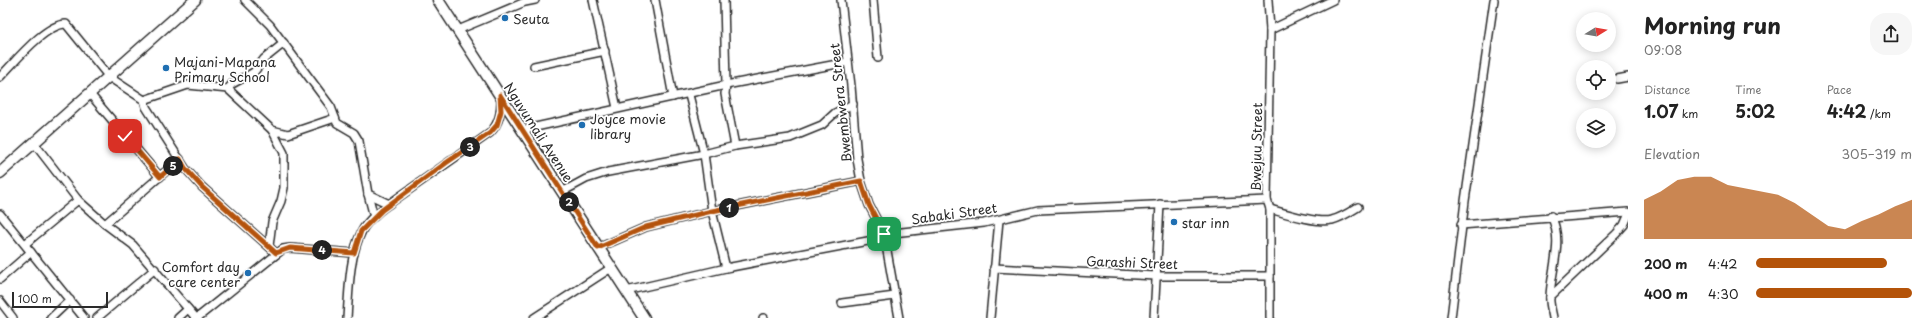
<!DOCTYPE html>
<meta charset="utf-8">
<style>
body{margin:0;font-family:"Playpen Sans",sans-serif;background:#f6f6f6;color:#222;height:100vh;display:flex;flex-direction:column;font-size:15px;white-space:nowrap}
*{box-sizing:border-box;margin:0}
p{font-size:13px;color:#767676}
.icon{flex:none;width:22px;height:22px;fill:none;stroke:currentColor;stroke-width:2;stroke-linecap:round;stroke-linejoin:round}
.map{position:relative;flex:1;overflow:hidden}
.details{display:flex;flex-direction:column;background:#fff;width:300px}
.details>*{flex:none}
.needle{width:26px;rotate:79deg}
.fabs{position:absolute;left:1576px;top:12px;display:grid;gap:8px}
.fabs a{display:grid;place-items:center;width:40px;height:40px;border-radius:50%;background:#fff;box-shadow:0 2px 10px #0003;font-size:20px}
.scale{position:absolute;left:12px;bottom:10px;width:96px;box-sizing:border-box;padding-left:4px;border:2px solid #2b2b2b;border-top:0;font-size:11px;line-height:14px;white-space:nowrap;color:#2b2b2b;-webkit-text-stroke:3px #fff;paint-order:stroke}
.pin{position:absolute;display:grid;place-items:center;width:34px;height:34px;color:#fff;margin:-17px;border-radius:8px;box-shadow:0 2px 6px #0006}
.km{position:absolute;width:20px;height:20px;margin:-10px;border-radius:50%;background:#222;color:#fff;font-size:11px;line-height:20px;text-align:center}
.round{display:grid;place-items:center;flex:none;width:42px;height:42px;border-radius:16px;background:#f6f6f6}
.summary{display:flex;align-items:center;justify-content:space-between;height:68px;padding:0 16px}
h1{font-size:22px;font-weight:700;line-height:30px}
.figures{display:grid;grid-template-columns:repeat(3,1fr);gap:6px;height:68px;padding:4px 16px}
.figures div{display:grid;align-content:center}
.figures b{font-size:17px;font-weight:700}
.figures small{font-size:11px;font-weight:400}
.figures p{font-size:11px}
.chart{height:112px;padding:8px 16px}
.chart p{display:flex;justify-content:space-between}
.chart svg{width:100%;height:72px;margin-top:4px;fill:#b45309;opacity:.7}
ul{padding:0 16px;list-style:none;font-size:13px}
li{display:grid;grid-template-columns:64px 48px 1fr;align-items:center;height:30px}
li i{height:10px;border-radius:5px;background:#b45309}
main{display:flex;flex:1;min-height:0}
.map>svg:first-child{display:block}
</style>
<main>
<div class="map">
<svg width="1628" height="318" viewBox="0 0 1628 318">
<rect width="100%" height="100%" fill="#fff"/>
<filter id="ink" filterUnits="userSpaceOnUse"><feTurbulence type="fractalNoise" baseFrequency=".025" numOctaves="2"/><feDisplacementMap in="SourceGraphic" scale="8" xChannelSelector="R" yChannelSelector="G"/><feConvolveMatrix kernelMatrix="1 2 1 2 8 2 1 2 1" color-interpolation-filters="sRGB"/></filter>
<g filter="url(#ink)">
<g fill="none" stroke-linecap="round" stroke-linejoin="round">
<defs>
<g id="street">
<polyline points="245,0 270,25 331,107 337,123 354,133 359,141 368,194 374,217"/>
<polyline points="593,0 617,108"/>
<polyline points="655,0 673,97"/>
<polyline points="724,0 726,85 725,94 735,146"/>
<polyline points="841,0 851,86 857,159 861,181 869,205 884,234 899,318"/>
<polyline points="873,0 878,58"/>
<polyline points="1268,0 1270,30 1267,200 1270,209 1270,318"/>
<polyline points="458,30 525,2 535,0"/>
<polyline points="1270,30 1333,0"/>
<polyline points="534,66 605,51"/>
<path d="M0 77C14 63 45 24 66 24L109 77 144 100 146 107 185 168 202 187 276 253"/>
<polyline points="1617,79 1628,77"/>
<polyline points="228,89 232,84 254,72 264,59 284,43"/>
<polyline points="90,94 160,177"/>
<polyline points="689,95 704,154 712,211 726,268"/>
<polyline points="144,100 188,85 228,89 272,130 288,134 335,118"/>
<polyline points="522,130 726,85 848,62"/>
<polyline points="34,143 78,200"/>
<polyline points="562,192 586,179 608,172 704,154 735,146 790,138 822,125 835,113 853,104"/>
<polyline points="368,194 389,204"/>
<path d="M1270 209C1284 213 1318 224 1332 220 1341 218 1350 212 1358 207"/>
<polyline points="0,214 84,318"/>
<path d="M1551 216C1564 240 1551 271 1550 296 1549 303 1552 311 1553 318"/>
<polyline points="105,224 180,159"/>
<polyline points="1461,225 1628,212"/>
<polyline points="25,244 78,200 105,224 133,245 196,318"/>
<polyline points="269,246 272,222 281,201 284,188 284,153 272,130"/>
<polyline points="598,248 646,227 712,211 861,181"/>
<polyline points="994,268 1156,276 1270,276"/>
<polyline points="0,279 31,252"/>
<polyline points="626,291 726,268 873,240 884,234 984,223 1038,210 1267,200"/>
<polyline points="1550,297 1616,234 1624,225 1628,216"/>
<polyline points="0,301 13,318"/>
<polyline points="842,303 895,296"/>
<polyline points="51,318 70,300"/>
<polyline points="97,318 155,269"/>
<polyline points="178,318 188,309"/>
<polyline points="197,318 283,249 290,248 354,253"/>
<path d="M347 318C349 290 349 258 361 233 366 221 379 211 389 204L490 133C500 122 501 112 501 98"/>
<polyline points="534,318 611,268"/>
<polyline points="763,318 764,318"/>
<polyline points="990,318 999,220"/>
<polyline points="1154,318 1160,204"/>
<polyline points="1451,318 1465,201 1494,0"/>
</g>
<g id="secondary">
<polyline points="438,0 644,318"/>
<polyline points="0,173 195,0"/>
</g>
</defs>
<use href="#street" stroke="#2b2b2b" stroke-width="10"/>
<use href="#secondary" stroke="#2b2b2b" stroke-width="13"/>
<use href="#street" stroke="#fff" stroke-width="7"/>
<use href="#secondary" stroke="#fff" stroke-width="10"/>
</g>
</g>
<g fill="none" stroke-linecap="round" stroke-linejoin="round" filter="url(#ink)">
<defs>
<polyline id="route" points="125,136 160,177 180,159 185,168 202,187 276,253 290,248 354,253 361,231 382,210 446,163 490,133 497,125 501,111 500,95 598,248 646,227 712,211 861,181 869,205 884,234"/>
</defs>
<use href="#route" stroke="#fff" stroke-width="8"/>
<use href="#route" stroke="#b45309" stroke-width="5"/>
</g>
<g fill="#1f6fb2" stroke="#fff" stroke-width="1.5">
<circle cx="505" cy="18" r="4"/>
<circle cx="166" cy="68" r="4"/>
<circle cx="582" cy="125" r="4"/>
<circle cx="1174" cy="222" r="4"/>
<circle cx="248" cy="273" r="4"/>
</g>
<g text-anchor="middle" dominant-baseline="central" stroke-width="3.5" stroke-linejoin="round" paint-order="stroke">
<g font-size="13" fill="#2b2b2b" stroke="#fff" text-anchor="start">
<text x="513" y="18">Seuta</text>
<text x="174" y="61">Majani-Mapana<tspan x="174" dy="15">Primary School</tspan></text>
<text x="590" y="118">Joyce movie<tspan x="590" dy="15">library</tspan></text>
<text x="1182" y="222">star inn</text>
<text x="240" y="266" text-anchor="end">Comfort day<tspan x="240" dy="15">care center</tspan></text>
</g>
<g font-size="13" fill="#2b2b2b" stroke="#fff">
<text transform="translate(840 103) rotate(-96)">Bwembwera Street</text>
<text transform="translate(539 132) rotate(57)">Nguvumali Avenue</text>
<text transform="translate(1256 147) rotate(-89)">Bwejuu Street</text>
<text transform="translate(954 213) rotate(-8)">Sabaki Street</text>
<text transform="translate(1132 262) rotate(2)">Garashi Street</text>
</g>
</g>
</svg>
<div class="fabs">
<a><svg class="needle" viewBox="-14 -14 28 28"><path d="M0-13l5 13h-10z" fill="#e53935"/><path d="M0 13l5-13h-10z" fill="#767676"/></svg></a>
<a><svg class="icon" aria-label="locate" viewBox="0 0 24 24"><circle cx="12" cy="12" r="6"/><path d="M12 2v4M12 18v4M2 12h4M18 12h4"/></svg></a>
<a><svg class="icon" aria-label="layers" viewBox="0 0 24 24"><path d="M12 4l9 5-9 5-9-5zM3 14l9 5 9-5"/></svg></a>
</div>
<div class="scale">100 m</div>
<div class="pin" style="left:884px;top:234px;background:#1e9e55"><svg class="icon" aria-label="arrive" viewBox="0 0 24 24"><path d="M6 21V4h12l-3 4 3 4H6"/></svg></div>
<div class="pin" style="left:125px;top:136px;background:#d93025"><svg class="icon" aria-label="check" viewBox="0 0 24 24"><path d="M5 12l5 5 9-10"/></svg></div>
<b class="km" style="left:729px;top:208px">1</b>
<b class="km" style="left:569px;top:202px">2</b>
<b class="km" style="left:470px;top:147px">3</b>
<b class="km" style="left:322px;top:250px">4</b>
<b class="km" style="left:173px;top:166px">5</b>
</div>
<section class="details">
<div class="summary"><div><h1>Morning run</h1><p>09:08</p></div><a class="round"><svg class="icon" aria-label="share" viewBox="0 0 24 24"><path d="M12 15V3M7 8l5-5 5 5M5 13v7h14v-7"/></svg></a></div>
<div class="figures">
<div><p>Distance</p><b>1.07<small> km</small></b></div>
<div><p>Time</p><b>5:02</b></div>
<div><p>Pace</p><b>4:42<small> /km</small></b></div>
</div>
<div class="chart"><p><span>Elevation</span>305–319 m</p>
<svg viewBox="0 0 160 44" preserveAspectRatio="none"><path d="M0 44V20L10 15L20 8L30 6L40 6L50 11L60 13L70 15L80 17L90 22L100 29L110 36L120 38L130 33L140 29L150 24L160 20V44z"/></svg>
</div>
<ul>
<li><b>200 m</b>4:42<i style="width:84%"></i></li>
<li><b>400 m</b>4:30<i style="width:100%"></i></li>
</ul>
</section>
</main>
